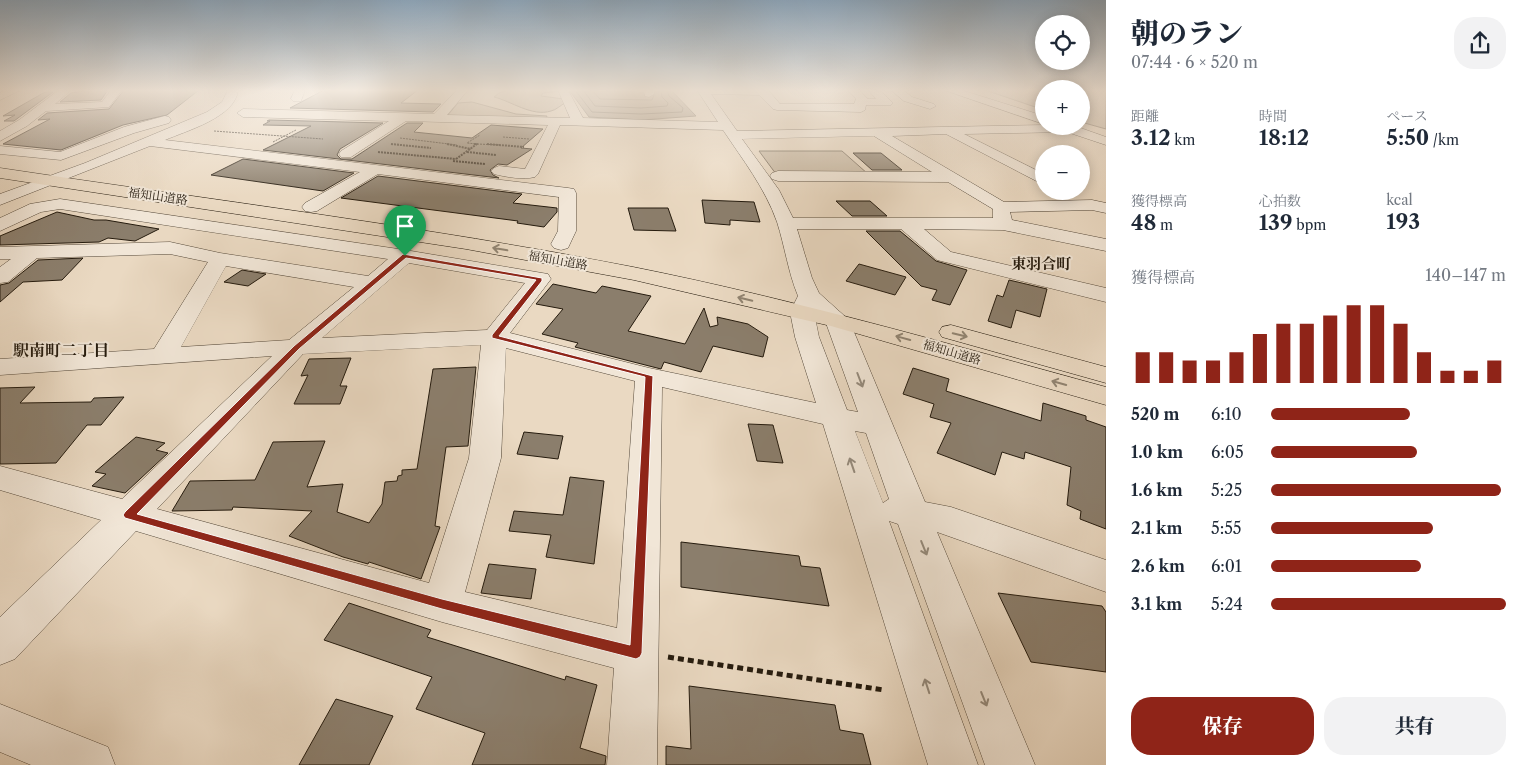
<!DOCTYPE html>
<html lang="ja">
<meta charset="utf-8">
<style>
body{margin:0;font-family:"Libre Caslon Text","Noto Serif JP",serif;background:#f2f2f3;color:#1f2937;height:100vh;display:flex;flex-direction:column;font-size:19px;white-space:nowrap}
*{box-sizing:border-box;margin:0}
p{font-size:16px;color:#747a83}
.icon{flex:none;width:28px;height:28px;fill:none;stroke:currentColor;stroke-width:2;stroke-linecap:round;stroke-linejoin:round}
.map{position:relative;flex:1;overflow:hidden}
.side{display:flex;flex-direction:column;background:#fff;width:425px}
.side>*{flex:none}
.controls{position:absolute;left:1035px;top:15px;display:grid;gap:10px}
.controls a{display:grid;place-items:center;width:55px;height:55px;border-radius:50%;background:#fff;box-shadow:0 2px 12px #0003;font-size:25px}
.pin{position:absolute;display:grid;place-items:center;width:42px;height:42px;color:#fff;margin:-51px -21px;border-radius:50% 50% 50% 0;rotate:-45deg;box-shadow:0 0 5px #0007}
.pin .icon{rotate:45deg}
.round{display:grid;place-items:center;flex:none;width:52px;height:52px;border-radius:20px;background:#f2f2f3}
.headline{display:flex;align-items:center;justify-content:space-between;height:85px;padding:0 25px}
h1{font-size:28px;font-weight:800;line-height:38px}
.stats{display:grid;grid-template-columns:repeat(3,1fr);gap:8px;height:85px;padding:5px 25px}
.stats div{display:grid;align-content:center}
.stats b{font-size:21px;font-weight:800}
.stats small{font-size:14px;font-weight:400}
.stats p{font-size:14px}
.chart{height:140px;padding:10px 25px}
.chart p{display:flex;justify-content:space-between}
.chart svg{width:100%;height:90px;margin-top:5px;stroke:#8f2418;stroke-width:6}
.button{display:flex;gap:10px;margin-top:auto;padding:10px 25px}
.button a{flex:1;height:58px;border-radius:20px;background:#8f2418;color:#fff;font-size:20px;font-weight:800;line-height:58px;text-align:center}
.button a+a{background:#f2f2f3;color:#1f2937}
ul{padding:0 25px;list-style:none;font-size:16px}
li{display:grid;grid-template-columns:80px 60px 1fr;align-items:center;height:38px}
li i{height:12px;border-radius:6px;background:#8f2418}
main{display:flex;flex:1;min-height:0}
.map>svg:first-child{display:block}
</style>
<main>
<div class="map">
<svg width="1106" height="765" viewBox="0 0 1106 765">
<rect width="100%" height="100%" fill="#ead9c2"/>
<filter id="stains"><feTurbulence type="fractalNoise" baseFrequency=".004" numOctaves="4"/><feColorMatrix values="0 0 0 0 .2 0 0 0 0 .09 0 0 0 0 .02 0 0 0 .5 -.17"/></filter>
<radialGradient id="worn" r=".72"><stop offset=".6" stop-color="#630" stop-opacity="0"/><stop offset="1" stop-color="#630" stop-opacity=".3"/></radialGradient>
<g fill="#c9b9a3" stroke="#776a58">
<path d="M509 90H559L560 91 543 93 541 96 564 99 565 103C561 105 556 110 551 111 532 117 511 101 494 97L499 93Z"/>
<polygon points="985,90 1044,90 1044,110"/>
<polygon points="1081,90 1106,90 1106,129 1081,122"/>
<polygon points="472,102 516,114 547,116 546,119 447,116 458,103"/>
<polygon points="759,151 842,151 868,174 776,174"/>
</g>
<polygon fill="#a79885" stroke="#736655" points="569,90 671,90 696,116 642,120 589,117"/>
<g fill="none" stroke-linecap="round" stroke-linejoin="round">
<g stroke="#665a4a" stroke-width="1">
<polyline points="575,90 592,112 641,114 682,112 683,108 669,96 667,90"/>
<polyline points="583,90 595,106 641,108 667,106 668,103 662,97 661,90"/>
<polyline points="592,90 600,99 652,100 654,95"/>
</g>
</g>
<g fill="#8b7e6c" stroke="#251b0e">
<polygon points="88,90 108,90 101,100 60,102 71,93"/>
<polygon points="124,90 199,90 167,115 123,125 61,150 3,144 50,119 38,120 47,113 109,109"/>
<polygon points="324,90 418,90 401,103 441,104 433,112 290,108"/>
<polygon points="45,92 53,92 18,118 14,121 4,121 15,115 3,116"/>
<polygon points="269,120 383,123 340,149 337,155 341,159 352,159 407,123 423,123 414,132 472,138 491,125 543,129 521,148 532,149 507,165 498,164 490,170 493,175 499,178 263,150 311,126 263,125 270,121 267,121"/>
<polygon points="853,153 881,153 902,170 872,170"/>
<polygon points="243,159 354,173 323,191 211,175"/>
<polygon points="378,176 522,194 513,203 557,208 557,212 544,227 517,223 518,221 341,198"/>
<polygon points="702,200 754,202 760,222 730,220 730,225 705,223"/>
<polygon points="836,201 870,201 887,216 852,216"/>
<polygon points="628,208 668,208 676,231 634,230"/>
<polygon points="57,212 94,220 106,220 159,229 135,241 108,238 99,242 0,245 0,236"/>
<polygon points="866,231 900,231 936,261 967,270 950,305 932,300 937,290 921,286"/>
<polygon points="83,258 62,280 23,282 0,302 0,285 9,283 38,260"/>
<polygon points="859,264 906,277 895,295 846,281"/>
<polygon points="242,270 266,274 248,286 224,282"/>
<polygon points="1009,280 1047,289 1040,317 1016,310 1011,328 988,321 997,295 1003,297"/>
<polygon points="553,284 596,293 602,286 651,296 628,331 685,344 704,308 710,327 718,325 717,317 748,324 768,337 763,357 713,346 701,372 664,362 661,369 575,347 578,343 542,334 563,309 536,304"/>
<polygon points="351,358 340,386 347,386 340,404 294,404 308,375 301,376 309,359"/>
<polygon points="476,367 468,446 446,447 435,526 440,527 421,579 369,562 368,564 343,557 289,536 312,511 233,507 232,510 172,511 190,481 255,480 273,442 325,441 307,487 343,484 337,512 369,523 382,504 385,482 397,481 398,476 402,475 402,470 417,469 433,369"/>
<polygon points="913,368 949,379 946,391 1041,421 1043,403 1086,416 1086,420 1106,427 1106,529 1080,519 1081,511 1067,505 1071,467 1025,452 1024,459 1002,452 995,475 937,453 951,423 930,417 934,404 903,394"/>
<polygon points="35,387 20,403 91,402 94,398 124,397 101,425 87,425 56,463 0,464 0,388"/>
<polygon points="748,424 773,425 783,463 757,461"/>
<polygon points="524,432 563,436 558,459 517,454"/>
<polygon points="136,437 165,443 156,450 168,453 125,493 92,486 106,474 95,472"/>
<polygon points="570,477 604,481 594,564 546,557 551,535 509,531 514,511 563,515"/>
<polygon points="681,542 799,556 801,566 820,568 829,606 681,587"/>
<polygon points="489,564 536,569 531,599 481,593"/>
<polygon points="998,593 1102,606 1106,612 1106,672 1031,662"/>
<polygon points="349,603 431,630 427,637 565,680 566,676 597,685 580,748 606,756 605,765 472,765 485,733 416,709 432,677 324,640"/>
<polygon points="689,686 835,705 840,730 863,734 871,765 666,765 666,746 691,749"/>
<polygon points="336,699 393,716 369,765 299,765"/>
</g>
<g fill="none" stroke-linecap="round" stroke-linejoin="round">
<defs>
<g id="minor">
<polygon points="6,90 21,90 0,100 0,93"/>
<polygon points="59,90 71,90 55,104 102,102 111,90 122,90 109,107 46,111 27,126 0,141 0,131 19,120"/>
<path d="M228 90H238C236 117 186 131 165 140L568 188 574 189 576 193V231L568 248 561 250 554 248 551 244 558 231 559 197 378 174 317 211 311 212 305 211 302 207 305 203 360 172 150 146 0 205V194L85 163 207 112 222 102Z"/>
<polygon points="295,90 305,90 301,101 293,101 291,99"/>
<path d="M457 90H468L447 115 570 118 558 90H568L583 118 718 122 697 90H768L780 104H854L856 99 847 90H859L868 99H876L868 90H880L893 103 891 105H866L865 110 861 112 777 110 773 109 759 95 711 94 737 131 1044 125V126H1075L1106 137V145L1067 132 964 134 1044 174V185L946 134 892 136 1004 202 1092 200 1106 203V213L1092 210 1010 212 1012 220 1106 239V251L1003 230 924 229 951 252 1106 288V302L937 260 901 229H797L812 278 819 293 849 320 925 502 951 507 1106 560V592L937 532 1035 765H985L898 524 889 521 978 765H928L823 424 662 387 657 765H607L614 668 442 622 136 531 15 659 0 665V617L101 520 0 490V466L122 499 272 356 0 375V359L154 349 208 262 170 254 37 258 8 282 0 283V267L11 259H0V247L170 242 220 253 368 276 388 259 60 209 41 212 0 231V218L30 204 60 199 405 250 548 274 551 279 510 333 649 368 816 403 795 337 790 312 798 296C788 272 785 247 777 222 765 188 743 160 723 130L560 125 538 174 535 177C523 180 506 177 494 174L491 171 494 168 499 166 525 169 548 125 406 121 351 157H341L339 154 341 151 389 121 243 117 237 113 243 109 434 114ZM874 136 932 172 778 171 772 173 770 176 772 179 778 181 948 182 993 209V218H793L779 190 742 139ZM409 263 525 283 487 330 322 338ZM226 266 354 287 289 340 181 347ZM814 312 826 323 858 412 847 410 819 337ZM481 345 469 458 429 583 157 509 303 354ZM506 348 635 381 617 628 465 592 501 458ZM855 431 866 433 889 499 883 503Z"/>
<polygon points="644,90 654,90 654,94 649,97 645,96"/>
<polygon points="891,90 903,90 912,97 934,104 936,106 930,109 904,101"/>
<polygon points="944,90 961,90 1044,116 1044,124"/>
<polygon points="165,116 169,117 171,120 169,123 134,133 61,160 0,154 0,146 60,152 124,127"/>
<polygon points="0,704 108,747 115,765 31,765 0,752"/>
</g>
<g id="highway">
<path d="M0 168C211 200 424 226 633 267 793 299 949 344 1106 387V405L831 326 634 280 466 249 0 178Z"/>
<polygon points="951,325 1106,367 1106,383 942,337 939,332 942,327"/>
</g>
</defs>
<use href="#minor" stroke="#564a3b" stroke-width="1"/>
<use href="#highway" stroke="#251b0e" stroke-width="1"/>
<g stroke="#251b0e" stroke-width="1" stroke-dasharray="2 1" stroke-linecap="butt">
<polyline points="214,131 323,139"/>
<polyline points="503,137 529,139"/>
<polyline points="400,138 457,145"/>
<polyline points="273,142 296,130"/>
<polyline points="391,144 400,145"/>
<polyline points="477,144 501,145"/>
<polyline points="476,145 477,144 467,143 480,135"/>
</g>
<g stroke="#251b0e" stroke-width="2" stroke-dasharray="2 1" stroke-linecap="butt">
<polyline points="391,144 431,148"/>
<polyline points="447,144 471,149"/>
<polyline points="487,144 524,147"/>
<polyline points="378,152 456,159"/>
<polyline points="467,152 496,155"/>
<polyline points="456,159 477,144 473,144"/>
<polyline points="453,161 485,164"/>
</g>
<polyline stroke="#251b0e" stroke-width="5" stroke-dasharray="6 4" stroke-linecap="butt" points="668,657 884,690"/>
<use href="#minor" fill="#f1e6d7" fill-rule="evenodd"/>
<use href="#highway" fill="#ead9c2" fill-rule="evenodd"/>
</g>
<defs><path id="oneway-shaft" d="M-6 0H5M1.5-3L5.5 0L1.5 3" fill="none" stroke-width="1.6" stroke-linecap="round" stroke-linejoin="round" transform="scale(1.25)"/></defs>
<g stroke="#918471">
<use href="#oneway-shaft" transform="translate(500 249) rotate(-170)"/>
<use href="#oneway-shaft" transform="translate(745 299) rotate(-167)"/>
<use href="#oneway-shaft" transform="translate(960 335) rotate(14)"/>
<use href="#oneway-shaft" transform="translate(903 338) rotate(-165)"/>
<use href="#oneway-shaft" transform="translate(1059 383) rotate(-164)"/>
</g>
<g stroke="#958b7d">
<use href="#oneway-shaft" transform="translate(860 380) rotate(69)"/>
<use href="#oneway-shaft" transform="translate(852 465) rotate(-109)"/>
<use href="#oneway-shaft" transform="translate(924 548) rotate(68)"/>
<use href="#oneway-shaft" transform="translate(927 686) rotate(-108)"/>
<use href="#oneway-shaft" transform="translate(984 699) rotate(68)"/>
</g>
<linearGradient id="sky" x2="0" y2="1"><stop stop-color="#8ea9c0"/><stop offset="0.46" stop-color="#f6eee4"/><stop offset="1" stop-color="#f6eee4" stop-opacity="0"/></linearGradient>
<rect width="1106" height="197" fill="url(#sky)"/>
<path fill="#8f2418" stroke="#fff" fill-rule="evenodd" d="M403 254 542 278V281L499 336 653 376 642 653 640 657 636 659 442 609 125 518 123 515 125 512 294 346ZM406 258 536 280 492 335V338L645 377 630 645 442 599 137 514 299 349Z"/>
<g text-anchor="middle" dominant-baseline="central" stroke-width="4" stroke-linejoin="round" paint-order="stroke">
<g font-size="12" fill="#251b0e" stroke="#f1e6d7">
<text transform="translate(158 196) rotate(8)">福知山道路</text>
<text transform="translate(558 260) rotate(10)">福知山道路</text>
<text transform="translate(952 352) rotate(16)">福知山道路</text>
</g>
<g font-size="15" font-weight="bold" fill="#251b0e" stroke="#f1e6d7">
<text x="1041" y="263">東羽合町</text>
</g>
<g font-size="16" font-weight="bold" fill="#251b0e" stroke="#f1e6d7">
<text x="61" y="350">駅南町二丁目</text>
</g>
</g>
<rect width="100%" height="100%" filter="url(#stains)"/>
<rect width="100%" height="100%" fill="url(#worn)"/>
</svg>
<div class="controls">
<a><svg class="icon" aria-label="locate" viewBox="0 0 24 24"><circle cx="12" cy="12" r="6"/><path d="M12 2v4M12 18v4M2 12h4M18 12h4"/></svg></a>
<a>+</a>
<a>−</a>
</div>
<div class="pin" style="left:405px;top:256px;background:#1e9e55"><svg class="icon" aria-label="arrive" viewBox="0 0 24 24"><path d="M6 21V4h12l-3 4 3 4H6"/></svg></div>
</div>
<section class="side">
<div class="headline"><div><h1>朝のラン</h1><p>07:44 · 6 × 520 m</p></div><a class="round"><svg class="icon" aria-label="share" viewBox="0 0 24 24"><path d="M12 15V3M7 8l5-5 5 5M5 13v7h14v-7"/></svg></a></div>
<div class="stats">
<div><p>距離</p><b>3.12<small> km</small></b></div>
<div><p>時間</p><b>18:12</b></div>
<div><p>ペース</p><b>5:50<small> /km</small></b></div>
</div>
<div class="stats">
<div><p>獲得標高</p><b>48<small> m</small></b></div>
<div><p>心拍数</p><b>139<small> bpm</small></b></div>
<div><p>kcal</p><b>193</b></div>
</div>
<div class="chart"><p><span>獲得標高</span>140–147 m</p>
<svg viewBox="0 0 160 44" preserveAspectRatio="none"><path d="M5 44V29M15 44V29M25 44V33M35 44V33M45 44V29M55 44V20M65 44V15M75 44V15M85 44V11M95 44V6M105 44V6M115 44V15M125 44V29M135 44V38M145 44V38M155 44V33"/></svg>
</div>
<ul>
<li><b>520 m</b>6:10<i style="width:59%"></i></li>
<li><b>1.0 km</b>6:05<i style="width:62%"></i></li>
<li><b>1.6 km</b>5:25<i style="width:98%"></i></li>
<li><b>2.1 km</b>5:55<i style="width:69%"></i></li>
<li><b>2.6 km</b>6:01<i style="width:64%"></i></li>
<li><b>3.1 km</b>5:24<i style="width:100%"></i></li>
</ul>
<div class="button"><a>保存</a><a>共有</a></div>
</section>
</main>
